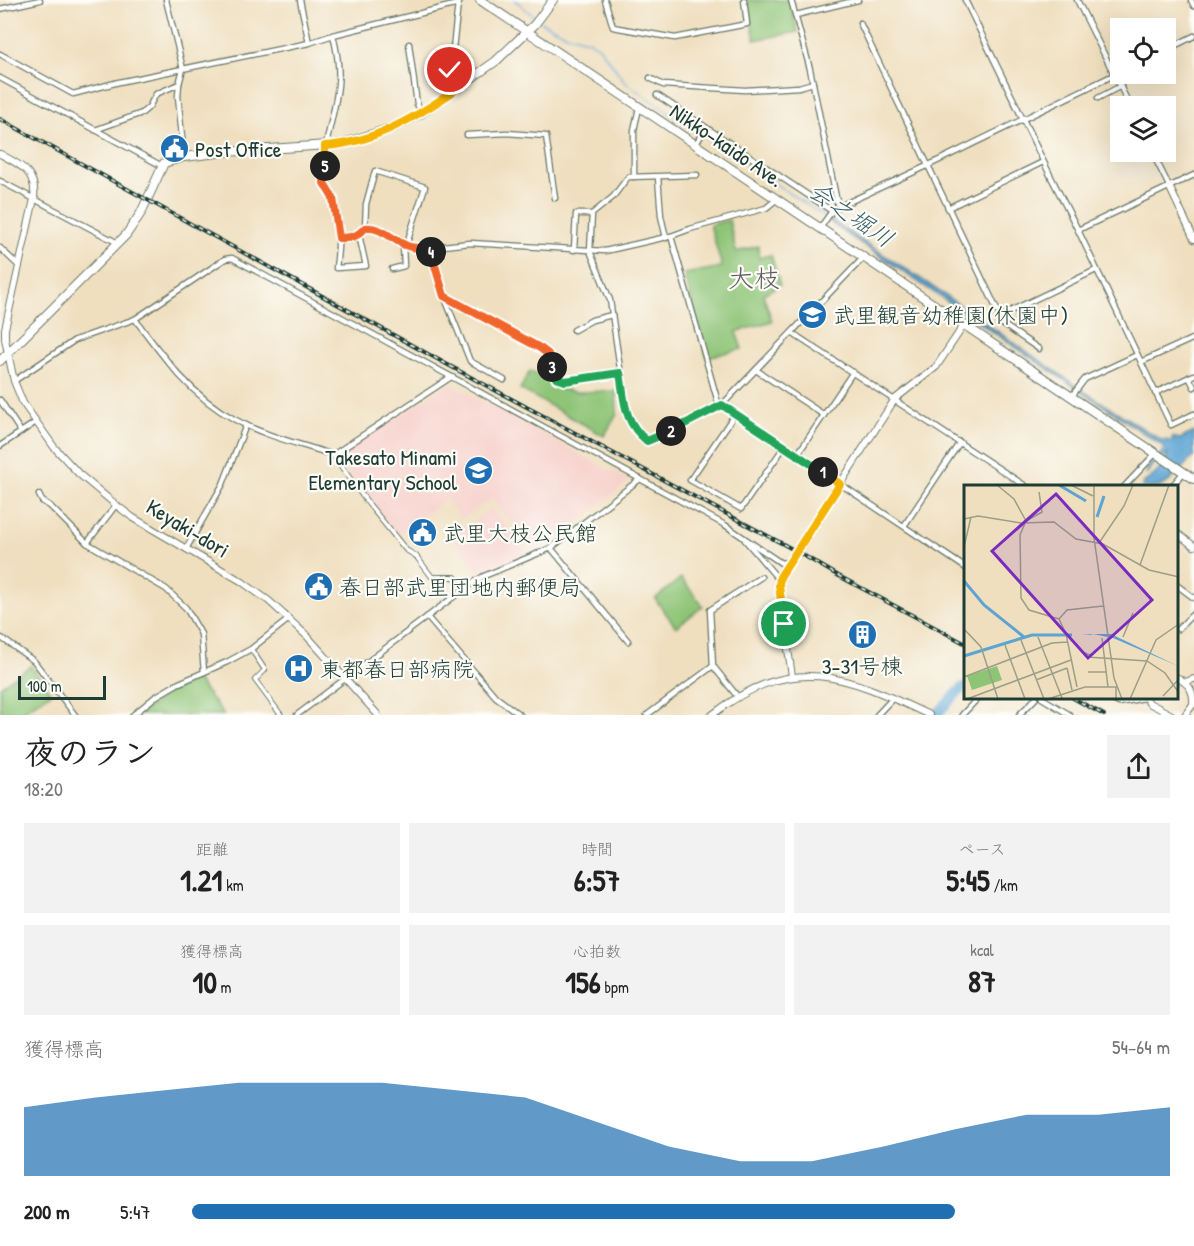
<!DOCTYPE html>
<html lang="ja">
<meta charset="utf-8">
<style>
body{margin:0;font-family:"Patrick Hand","Klee One",sans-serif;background:#f2f2f2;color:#222;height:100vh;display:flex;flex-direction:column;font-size:22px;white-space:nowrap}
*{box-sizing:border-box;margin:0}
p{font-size:20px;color:#767676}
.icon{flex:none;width:33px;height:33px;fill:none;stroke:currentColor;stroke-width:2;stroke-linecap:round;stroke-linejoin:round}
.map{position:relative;height:715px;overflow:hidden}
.details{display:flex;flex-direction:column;background:#fff;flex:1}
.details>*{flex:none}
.controls{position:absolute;left:1110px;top:18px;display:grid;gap:12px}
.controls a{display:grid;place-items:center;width:66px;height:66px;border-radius:0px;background:#fff;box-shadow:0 6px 24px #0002;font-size:30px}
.scale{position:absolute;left:18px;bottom:15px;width:88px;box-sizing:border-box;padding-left:6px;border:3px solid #1f3d34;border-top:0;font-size:16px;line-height:21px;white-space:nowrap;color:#1f3d34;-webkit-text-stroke:4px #fdfcf7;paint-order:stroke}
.pin{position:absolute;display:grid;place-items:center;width:51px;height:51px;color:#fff;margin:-26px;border:3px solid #fff;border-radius:50%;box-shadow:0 2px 6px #0007}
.km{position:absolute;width:30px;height:30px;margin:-15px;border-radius:50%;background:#222;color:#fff;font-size:16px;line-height:30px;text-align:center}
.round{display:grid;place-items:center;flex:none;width:63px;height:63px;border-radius:0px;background:#f2f2f2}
.overview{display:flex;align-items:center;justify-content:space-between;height:102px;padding:0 24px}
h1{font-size:33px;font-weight:800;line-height:45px}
.metrics{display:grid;grid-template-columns:repeat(3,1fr);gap:9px;height:102px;padding:6px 24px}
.metrics div{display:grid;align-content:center;border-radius:0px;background:#f2f2f2;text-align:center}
.metrics b{font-size:30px;font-weight:800}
.metrics small{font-size:16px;font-weight:400}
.metrics p{font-size:16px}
.chart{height:168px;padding:12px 24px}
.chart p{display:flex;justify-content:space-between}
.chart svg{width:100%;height:108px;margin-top:6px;fill:#1f6fb2;opacity:.7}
ul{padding:0 24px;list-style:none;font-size:20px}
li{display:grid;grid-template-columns:96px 72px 1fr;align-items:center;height:45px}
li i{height:15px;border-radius:8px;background:#1f6fb2}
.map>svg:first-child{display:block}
</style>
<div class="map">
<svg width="1194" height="715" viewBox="0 0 1194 715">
<rect width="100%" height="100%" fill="#fdfcf7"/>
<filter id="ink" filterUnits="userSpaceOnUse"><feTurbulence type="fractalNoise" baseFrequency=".0167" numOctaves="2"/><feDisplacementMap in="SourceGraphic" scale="12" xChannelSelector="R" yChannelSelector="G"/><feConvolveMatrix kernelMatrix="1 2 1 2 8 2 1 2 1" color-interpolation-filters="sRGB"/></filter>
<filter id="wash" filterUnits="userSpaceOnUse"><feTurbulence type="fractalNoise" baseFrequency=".008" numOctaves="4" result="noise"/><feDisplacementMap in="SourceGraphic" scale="24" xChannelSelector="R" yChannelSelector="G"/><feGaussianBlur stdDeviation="1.35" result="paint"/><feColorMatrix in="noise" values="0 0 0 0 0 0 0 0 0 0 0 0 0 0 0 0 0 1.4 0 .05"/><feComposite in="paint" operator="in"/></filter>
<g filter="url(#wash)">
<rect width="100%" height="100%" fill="#efdfbf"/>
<g fill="#f7d0cb">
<polygon points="449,383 629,481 552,542 534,551 492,498 461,520 446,499 397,535 338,459 338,456"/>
<polygon points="492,508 527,554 479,573 452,537"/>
</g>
<g fill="#8dc476" stroke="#568055" stroke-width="1.5">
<polygon points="747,0 789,0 798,32 755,40"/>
<polygon points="729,220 736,252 758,246 759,258 771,255 780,285 763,294 772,321 736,332 742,349 707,357 684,274 722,267 710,225"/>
<polygon points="530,371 562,389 576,392 616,391 617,414 604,436 520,389"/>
<polygon points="681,578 703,606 676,627 655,599"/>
<polygon points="31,666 51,693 16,715 4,715 0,709 0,686"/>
<polygon points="196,679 224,715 138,715 167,694"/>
</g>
<path fill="#5da4d3" stroke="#3e7084" stroke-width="1.5" d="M822 215 917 276 1090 395 1161 440 1173 441 1172 437 1180 439 1194 432V457C1182 465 1172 484 1158 487 1154 488 1147 487 1143 487V483C1156 476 1163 467 1168 454L1155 463 1146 475 1148 467 1164 450V447L835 226Z"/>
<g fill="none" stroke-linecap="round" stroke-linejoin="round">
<g stroke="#5da4d3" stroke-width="1.5">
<polyline points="515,0 537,19"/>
<polyline points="541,22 566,34 590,41 599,47 626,83 700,134"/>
<polyline points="704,136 825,217"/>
</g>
<polyline stroke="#5da4d3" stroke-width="10" points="936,715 963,687"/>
</g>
</g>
<g filter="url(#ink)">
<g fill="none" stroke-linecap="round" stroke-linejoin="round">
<defs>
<g id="pedestrian">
<polyline points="333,455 367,502 406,550 416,556 432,577 455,577 464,590"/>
<polyline points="251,649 265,670 255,680 281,715"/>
</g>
<g id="minor">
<polyline points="166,0 183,69 179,84 178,96 184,157"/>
<polyline points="300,0 309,43"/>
<polyline points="605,0 613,27 675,38 747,24 744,0"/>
<polyline points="791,0 810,69 838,207"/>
<polyline points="965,0 1052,179 1078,230 1171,425 1194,414"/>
<polyline points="1077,0 1130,106"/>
<polyline points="1191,0 1194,6"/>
<polyline points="0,9 40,0"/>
<polyline points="796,15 858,0"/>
<polyline points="860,23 1000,316 1001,323 1039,349"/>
<path d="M333 35C337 51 340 67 338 85 335 117 321 147 324 180 324 188 332 192 334 200 340 222 339 246 336 268L366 266 359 235"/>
<polyline points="409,44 417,104 422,113"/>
<polyline points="1166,50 1194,36"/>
<polyline points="0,54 73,94 119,82 309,43 333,35 458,4 461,0"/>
<polyline points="0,78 162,166"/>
<polyline points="650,78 663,85 745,90 799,87 813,83"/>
<polyline points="454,91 449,84 458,4"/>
<polyline points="657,95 832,211"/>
<polyline points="1098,98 1121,86"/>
<polyline points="95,130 142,113 149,107 156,94 179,84"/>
<polyline points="467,135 507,133 546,136 555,198"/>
<polyline points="695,145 706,128"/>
<polyline points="1152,152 1169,186"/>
<polyline points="697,175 628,177 613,197 592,214 590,251 610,300 627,416 636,432 647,441 687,424 722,405 864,257"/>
<polyline points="634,177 634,130 639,108"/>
<polyline points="658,177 661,216 666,238"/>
<polyline points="0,181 118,243"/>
<polyline points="948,208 1043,162"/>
<polyline points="365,228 366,204 375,171 425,187 406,246"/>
<polyline points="820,228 832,211 838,207 927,166 1120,72"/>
<polyline points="1078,230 1194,175"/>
<polyline points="671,236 719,406"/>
<path d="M339 238C351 238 357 237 365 228L372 227 406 246 416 249 470 243 605 251 671 236 690 229 766 208 777 199"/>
<polyline points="0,248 19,266"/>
<polyline points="429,248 444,296 540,348 548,354 556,378 565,381 620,373"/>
<polyline points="574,250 576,214 592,214"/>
<polyline points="392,269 404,266 403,245"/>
<polyline points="444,296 470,361 504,380"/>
<polyline points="1000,316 1096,270"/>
<path d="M135 319C163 357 192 397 234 419 264 436 301 444 333 455L451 377"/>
<polyline points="574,330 592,320 612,315"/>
<polyline points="792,333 1027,487"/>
<polyline points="1141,362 1194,338"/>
<polyline points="756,370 824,415"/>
<polyline points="1189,377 1194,387"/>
<polyline points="14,381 75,340 135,319 225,259 232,258 725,525 781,563 789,562"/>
<polyline points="1155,393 1194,375"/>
<polyline points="1071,397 1085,379 1137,355"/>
<polyline points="0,400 21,432"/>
<polyline points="722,405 966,568"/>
<polyline points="735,414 690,480 741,509 784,447"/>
<polyline points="0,446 36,422"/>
<polyline points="797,455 853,372"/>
<polyline points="1124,487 1155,454"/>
<polyline points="1171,487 1184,472"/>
<polyline points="39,495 42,501 50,506 87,543 166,589 186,608 201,634 204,672"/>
<polyline points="904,526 960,442"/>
<polyline points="745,540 779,580"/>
<polyline points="87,543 116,505"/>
<polyline points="551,548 628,641"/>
<polyline points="186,549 223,484 246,425"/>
<polyline points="1178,586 1194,598"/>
<polyline points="427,617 496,697 520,715"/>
<polyline points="1178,629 1194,613"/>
<polyline points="0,637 34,661 75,715"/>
<polyline points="737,696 713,666 710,610 761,577"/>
<polyline points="1042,698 1070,715"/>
<polyline points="1109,698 1119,703 1144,698"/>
<polyline points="133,715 155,697 177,684 227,662 251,649 289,619"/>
<polyline points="297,715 468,586 484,576 551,548 640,479"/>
<polyline points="647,715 713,666"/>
<polyline points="877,715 892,699"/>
<polyline points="962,715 978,698"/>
<polyline points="1019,715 1036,698"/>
</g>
<g id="tertiary">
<path d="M0 154C21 165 37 172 34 199L5 329V339L14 381 23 403 54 447 79 474 116 505 132 517 241 581 269 601 307 636 378 715"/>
<polyline points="1169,186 1194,239"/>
<polyline points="1178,534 1194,546"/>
<polyline points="792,676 780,596 779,585 781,575 895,399 936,367 964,325"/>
<path d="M1178 678C1189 684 1194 691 1193 704"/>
<polyline points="1185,682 1194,679"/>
<polyline points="1146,698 1149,703 1172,715"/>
<path d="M712 715C793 652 845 675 929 715"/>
<polyline points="1185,715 1194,703"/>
</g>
<polyline id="primary" points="0,361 126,235 141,213 164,163 184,157 226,152 342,144 394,127 422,113 496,61 535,24 553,0"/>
<polyline id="trunk" points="480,0 1194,479"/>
</defs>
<use href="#pedestrian" stroke="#687665" stroke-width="6"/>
<use href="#minor" stroke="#687665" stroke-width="7"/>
<use href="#tertiary" stroke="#687665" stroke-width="8"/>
<use href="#primary" stroke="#687665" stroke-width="10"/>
<use href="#trunk" stroke="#687665" stroke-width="10"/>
<use href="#pedestrian" stroke="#fff" stroke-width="4"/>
<use href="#minor" stroke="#fff" stroke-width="4.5"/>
<use href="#tertiary" stroke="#fff" stroke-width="6"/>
<use href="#primary" stroke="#fff" stroke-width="8"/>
<use href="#trunk" stroke="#fff" stroke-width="8"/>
<defs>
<g id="rail">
<polyline points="0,119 448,365 796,551 837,575 966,644"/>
<polyline points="1073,698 1104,715"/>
</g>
</defs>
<use href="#rail" stroke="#1f3d34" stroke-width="4"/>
<use href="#rail" stroke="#fdfcf7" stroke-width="1.5" stroke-dasharray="4.5" stroke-linecap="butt"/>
</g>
</g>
<g fill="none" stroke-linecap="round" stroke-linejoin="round" filter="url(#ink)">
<defs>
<polyline id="split-1" points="784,624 779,585 780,577 840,484 823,472"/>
<polyline id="split-2" points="671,431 722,405 823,472"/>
<path id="split-3" d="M552 367 556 378 565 381 620 373C625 402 623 421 647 441L671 431"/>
<polyline id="split-4" points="431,252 444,296 540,348 548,354 552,367"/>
<path id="split-5" d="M325 166 324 183 333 198 339 238C351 238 357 237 365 228 380 226 392 239 405 245 413 249 420 248 429 248L431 252"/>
<path id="split-6" d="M325 166V146C373 143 416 117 454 91L449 84 450 70"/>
</defs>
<use href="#split-1" stroke="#fff" stroke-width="12"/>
<use href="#split-2" stroke="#fff" stroke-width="12"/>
<use href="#split-3" stroke="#fff" stroke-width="12"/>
<use href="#split-4" stroke="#fff" stroke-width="12"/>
<use href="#split-5" stroke="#fff" stroke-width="12"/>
<use href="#split-6" stroke="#fff" stroke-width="12"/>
<use href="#split-1" stroke="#f5b400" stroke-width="8"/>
<use href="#split-2" stroke="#22a559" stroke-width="8"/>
<use href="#split-3" stroke="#22a559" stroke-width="8"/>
<use href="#split-4" stroke="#f0652b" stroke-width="8"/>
<use href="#split-5" stroke="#f0652b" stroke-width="8"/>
<use href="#split-6" stroke="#f5b400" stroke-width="8"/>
</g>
<defs>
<symbol id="civic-disc" viewBox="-11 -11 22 22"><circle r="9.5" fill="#1f6fb2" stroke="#fdfcf7"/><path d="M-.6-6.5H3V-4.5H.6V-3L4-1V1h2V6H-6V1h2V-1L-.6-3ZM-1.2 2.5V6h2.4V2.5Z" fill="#fff"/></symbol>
<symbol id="school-disc" viewBox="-11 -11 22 22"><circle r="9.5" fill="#1f6fb2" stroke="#fdfcf7"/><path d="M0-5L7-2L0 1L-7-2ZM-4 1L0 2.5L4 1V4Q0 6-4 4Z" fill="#fff"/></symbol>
<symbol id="building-disc" viewBox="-11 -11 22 22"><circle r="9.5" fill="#1f6fb2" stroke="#fdfcf7"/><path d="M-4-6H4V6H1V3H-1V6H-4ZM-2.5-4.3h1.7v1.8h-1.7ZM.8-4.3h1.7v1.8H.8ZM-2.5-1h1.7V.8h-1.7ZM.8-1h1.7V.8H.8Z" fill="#fff"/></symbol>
<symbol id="hospital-disc" viewBox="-11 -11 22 22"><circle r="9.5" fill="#1f6fb2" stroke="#fdfcf7"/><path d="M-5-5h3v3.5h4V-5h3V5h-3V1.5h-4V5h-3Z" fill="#fff"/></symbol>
</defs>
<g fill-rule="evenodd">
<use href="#civic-disc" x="158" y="132" width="33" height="33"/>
<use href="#school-disc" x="796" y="298" width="33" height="33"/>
<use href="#school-disc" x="462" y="454" width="33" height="33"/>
<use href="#civic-disc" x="406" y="516" width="33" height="33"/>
<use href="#civic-disc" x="302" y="570" width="33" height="33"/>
<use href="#building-disc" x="846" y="618" width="33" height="33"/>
<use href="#hospital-disc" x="282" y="652" width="33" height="33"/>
</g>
<g text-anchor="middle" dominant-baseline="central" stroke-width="4.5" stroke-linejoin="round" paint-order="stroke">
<g font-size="22" fill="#1f3d34" stroke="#fdfcf7">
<text transform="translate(727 145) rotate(34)">Nikko-kaido Ave.</text>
<text transform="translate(188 528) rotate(31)">Keyaki-dori</text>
</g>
<g font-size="22" fill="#1f3d34" stroke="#fdfcf7" text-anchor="start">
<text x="195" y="149">Post Office</text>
<text x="833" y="315">武里観音幼稚園(休園中)</text>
<text x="457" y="457" text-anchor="end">Takesato Minami<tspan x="457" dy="25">Elementary School</tspan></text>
<text x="443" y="533">武里大枝公民館</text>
<text x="339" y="587">春日部武里団地内郵便局</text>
<text x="862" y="666" text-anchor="middle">3-31号棟</text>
<text x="320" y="669">東都春日部病院</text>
</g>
<g font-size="24" font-style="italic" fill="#35616c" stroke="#fdfcf7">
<text transform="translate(852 214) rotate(34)">会之堀川</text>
</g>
<g font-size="26" fill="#615f62" stroke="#fdfcf7">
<text x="754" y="277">大枝</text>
</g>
</g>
<g transform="translate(964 485)">
<rect width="214" height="214" fill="#efdfbf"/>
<path d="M33 181 38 195 8 205 3 191Z" fill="#8dc476"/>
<path d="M129 149H147L214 181 149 153 129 149 127 150H118Z" fill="#5da4d3"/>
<path fill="none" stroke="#5da4d3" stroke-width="3" d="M95 0 122 16M133 32 140 11M0 96 20 120 60 152M0 171 68 150H108"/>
<path fill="none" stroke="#9c9e87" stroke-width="1.5" d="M33 0 50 14 62 36M107 0 129 11M130 0V53L150 193 158 214M75 7 78 27 62 36 56 50 57 113 65 125 95 134M0 34 14 31 57 38 90 37 112 54 139 59 185 85 215 92M135 58 160 21 169 0M0 62 7 32M176 80 205 0M95 134 102 149 113 202M95 134 103 125 139 121M0 144 17 162 34 214M74 152 98 213M159 152 169 128M138 153 144 202M57 155 80 214M41 160 61 214M126 170 121 168 123 172 183 176 201 188 215 208M103 183 108 205M124 187H143M0 192 88 158 104 157M72 195 103 183M199 211 215 194M3 214 107 175M84 214 121 202H152V214M166 214 192 155 215 139"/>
<path fill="#7b2cbf" fill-opacity="0.15" stroke="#7b2cbf" stroke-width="3" d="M92 9 188 115 124 173 28 66Z"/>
<rect width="214" height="214" fill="none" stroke="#1f3d34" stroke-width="3"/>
</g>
</svg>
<div class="controls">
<a><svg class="icon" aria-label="locate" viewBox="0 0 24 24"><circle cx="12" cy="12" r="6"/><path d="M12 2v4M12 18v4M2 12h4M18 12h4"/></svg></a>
<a><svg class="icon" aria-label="layers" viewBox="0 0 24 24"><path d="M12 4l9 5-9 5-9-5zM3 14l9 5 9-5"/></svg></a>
</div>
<div class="scale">100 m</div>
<div class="pin" style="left:784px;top:624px;background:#1e9e55"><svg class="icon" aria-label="arrive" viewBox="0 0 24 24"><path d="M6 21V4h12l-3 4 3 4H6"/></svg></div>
<div class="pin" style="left:450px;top:70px;background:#d93025"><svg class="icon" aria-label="check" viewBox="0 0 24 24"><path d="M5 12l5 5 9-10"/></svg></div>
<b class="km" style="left:823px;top:472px">1</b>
<b class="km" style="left:671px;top:431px">2</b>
<b class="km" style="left:552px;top:367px">3</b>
<b class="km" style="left:431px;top:252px">4</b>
<b class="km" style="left:325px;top:166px">5</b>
</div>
<section class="details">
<div class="overview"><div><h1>夜のラン</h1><p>18:20</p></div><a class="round"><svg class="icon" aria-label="share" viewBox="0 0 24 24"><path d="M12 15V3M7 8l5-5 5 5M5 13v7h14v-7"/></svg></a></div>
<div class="metrics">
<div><p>距離</p><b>1.21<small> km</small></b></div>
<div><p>時間</p><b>6:57</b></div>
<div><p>ペース</p><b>5:45<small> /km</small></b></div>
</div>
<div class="metrics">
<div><p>獲得標高</p><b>10<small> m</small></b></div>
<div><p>心拍数</p><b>156<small> bpm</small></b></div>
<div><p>kcal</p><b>87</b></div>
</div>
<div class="chart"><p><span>獲得標高</span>54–64 m</p>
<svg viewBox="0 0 160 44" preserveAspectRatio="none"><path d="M0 44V16L10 12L20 9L30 6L40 6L50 6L60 9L70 12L80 22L90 32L100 38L110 38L120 32L130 25L140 19L150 19L160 16V44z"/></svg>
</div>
<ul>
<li><b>200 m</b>5:47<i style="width:78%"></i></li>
</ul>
</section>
